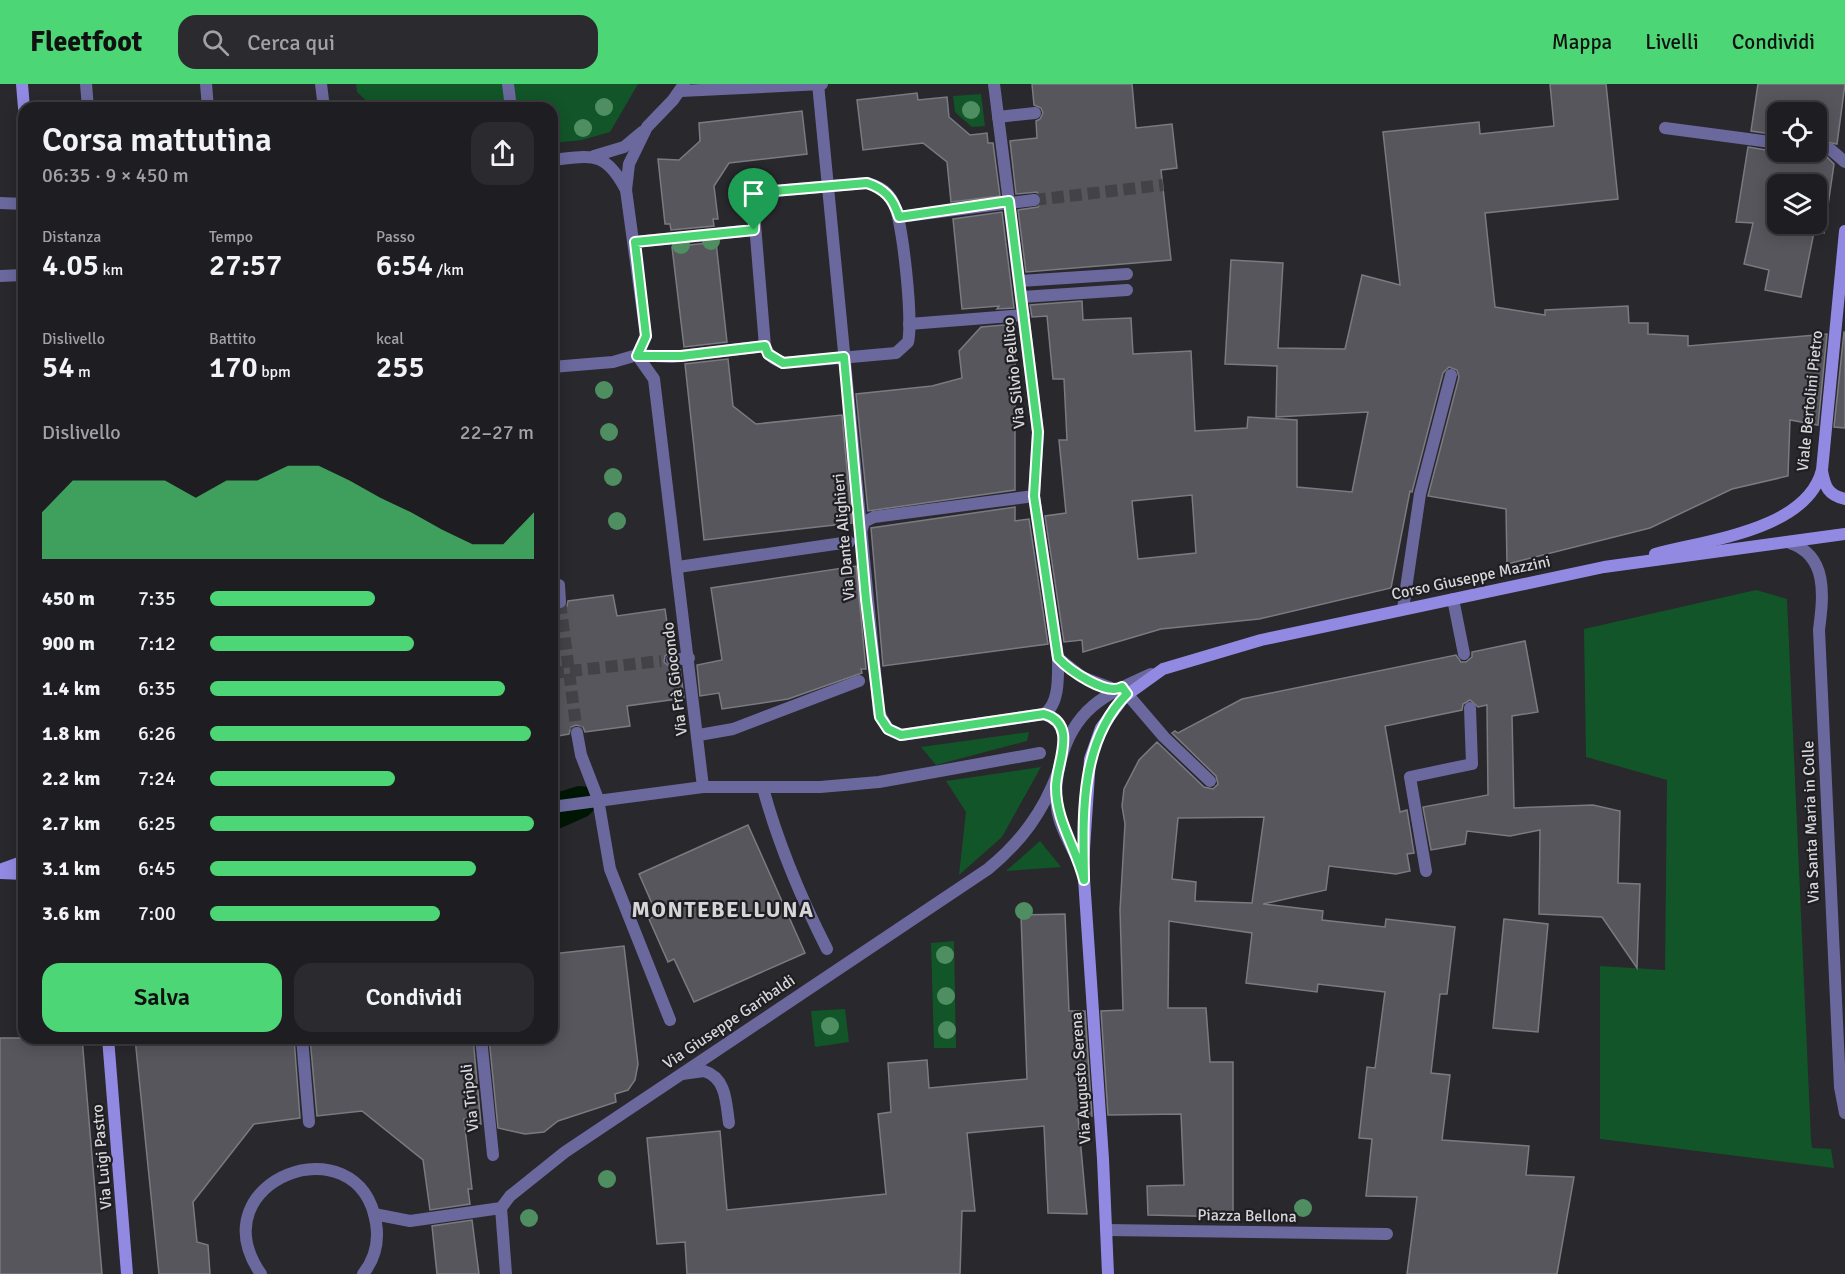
<!DOCTYPE html>
<html lang="it">
<meta charset="utf-8">
<style>
body{margin:0;font-family:Signika,sans-serif;background:#2b2b2f;color:#f1f3f6;height:100vh;display:flex;flex-direction:column;font-size:22px;white-space:nowrap}
*{box-sizing:border-box;margin:0}
p{font-size:20px;color:#a1a2a5}
.icon{flex:none;width:33px;height:33px;fill:none;stroke:currentColor;stroke-width:2;stroke-linecap:round;stroke-linejoin:round}
.map{position:relative;flex:1;overflow:hidden}
.drawer{position:absolute;left:18px;top:18px;width:540px;height:942px;display:flex;flex-direction:column;background:#1e1e22;border-radius:18px;box-shadow:0 3px 15px #0003,0 0 0 2px #3c3c40}
.drawer>*{flex:none}
.fabs{position:absolute;left:1767px;top:18px;display:grid;gap:12px}
.fabs a{display:grid;place-items:center;width:60px;height:60px;border-radius:12px;background:#1e1e22;box-shadow:0 3px 15px #0003,0 0 0 2px #3c3c40;font-size:30px}
.pin{position:absolute;display:grid;place-items:center;width:51px;height:51px;color:#fff;margin:-62px -26px;border-radius:50% 50% 50% 0;rotate:-45deg;box-shadow:0 0 6px #0007}
.pin .icon{rotate:45deg}
.round{display:grid;place-items:center;flex:none;width:63px;height:63px;border-radius:18px;background:#2b2b2f}
.head{display:flex;align-items:center;justify-content:space-between;height:102px;padding:0 24px}
h1{font-size:33px;font-weight:600;line-height:45px}
.metrics{display:grid;grid-template-columns:repeat(3,1fr);gap:9px;height:102px;padding:6px 24px}
.metrics div{display:grid;align-content:center}
.metrics b{font-size:30px;font-weight:600}
.metrics small{font-size:16px;font-weight:400}
.metrics p{font-size:16px}
.chart{height:168px;padding:12px 24px}
.chart p{display:flex;justify-content:space-between}
.chart svg{width:100%;height:108px;margin-top:6px;fill:#4dd676;opacity:.7}
.button{display:flex;gap:12px;margin-top:auto;padding:12px 24px}
.button a{flex:1;height:69px;border-radius:18px;background:#4dd676;color:#111;font-size:24px;font-weight:600;line-height:69px;text-align:center}
.button a+a{background:#2b2b2f;color:#f1f3f6}
ul{padding:0 24px;list-style:none;font-size:20px}
li{display:grid;grid-template-columns:96px 72px 1fr;align-items:center;height:45px}
li i{height:15px;border-radius:8px;background:#4dd676}
header{display:flex;align-items:center;gap:36px;box-sizing:border-box;height:84px;padding:0 30px;background:#4dd676;color:#111}
header strong{font-size:28px}
nav{display:flex;gap:33px;margin-inline-start:auto;font-size:21px}
.search{width:420px;height:54px;background:#2b2b2f;display:flex;align-items:center;gap:15px;box-sizing:border-box;padding:0 21px;border-radius:18px;color:#a1a2a5;font-size:22px}
.map>svg:first-child{display:block}
</style>
<header>
<strong>Fleetfoot</strong>
<div class="search"><svg class="icon" aria-label="search" viewBox="0 0 24 24"><circle cx="10" cy="10" r="6"/><path d="M15 15l6 6"/></svg>Cerca qui</div>
<nav><a>Mappa</a><a>Livelli</a><a>Condividi</a></nav>
</header>
<div class="map">
<svg width="1845" height="1190" viewBox="0 0 1845 1190">
<rect width="100%" height="100%" fill="#28282d"/>
<g fill="#125528">
<polygon points="356,0 638,0 610,48 582,56 552,59 552,24 374,24 357,8"/>
<polygon points="981,10 985,42 972,43 955,28 953,12"/>
<polygon points="1756,506 1787,515 1811,1056 1812,1064 1831,1065 1834,1084 1600,1055 1600,882 1665,886 1667,696 1586,673 1584,545"/>
<polygon points="1029,648 1027,657 936,681 921,663"/>
<polygon points="1041,683 1002,753 959,791 966,728 946,697"/>
<polygon points="1040,757 1061,783 1006,787"/>
<polygon points="954,857 956,964 934,964 931,859"/>
<polygon points="845,925 849,958 815,963 811,927"/>
</g>
<polygon fill="#001604" points="578,702 590,703 598,722 588,732 552,748 552,710"/>
<g fill="#56565c" stroke="#7a7a81" stroke-width="1.5" fill-rule="evenodd">
<polygon points="1032,0 1132,0 1136,44 1172,40 1177,84 1161,86 1171,176 1026,188 1018,126 1038,123 1042,116 1037,108 1016,110 1010,57 1037,54 1036,37 1040,35 1043,29 1041,24 1034,21"/>
<path d="M1550 0H1606L1618 115 1485 129 1495 223 1545 231V226L1628 222 1629 239H1648V250L1688 252V262L1827 250 1818 341 1790 336 1788 392 1732 405 1650 444 1507 480 1506 425 1428 412 1459 293 1457 286 1449 283 1443 289 1412 408 1410 407 1391 504 1259 535 1161 545 1083 568 1082 556 1064 558 1045 432 1066 429 1059 356H1067L1064 295H1053L1047 232 1032 233 1030 221 1082 217 1083 236 1131 234 1133 270 1191 267 1195 347 1247 344 1248 333 1297 336V403L1352 408 1368 328 1276 333 1277 282 1225 280 1231 176 1283 179 1278 264 1345 265 1362 191 1400 201 1383 48 1479 38 1480 50 1554 42ZM1192 411 1196 469 1138 475 1132 417Z"/>
<polygon points="1758,0 1845,0 1837,60 1816,56 1816,28 1778,28 1778,51 1751,47"/>
<polygon points="917,9 918,16 947,13 949,33 970,51 987,49 988,59 993,59 1000,112 951,118 947,78 923,59 863,66 857,16"/>
<polygon points="802,27 807,70 729,79 714,102 718,135 713,135 714,142 671,146 670,140 665,140 658,75 679,76 700,57 699,39"/>
<path d="M1748 63 1778 68H1809L1815 72 1827 73 1834 80 1824 149 1814 148 1801 213 1765 206 1769 186 1744 180 1753 139 1736 138ZM1778 100H1816V140H1778Z"/>
<polygon points="1002,128 1014,224 997,225 999,222 962,225 953,135"/>
<polygon points="716,158 727,258 684,263 672,163"/>
<polygon points="1015,240 1015,406 868,427 856,310 932,302 962,294 959,267 981,243"/>
<polygon points="1844,248 1845,248 1845,344 1834,343"/>
<polygon points="728,275 733,322 756,340 842,331 852,439 704,456 685,280"/>
<polygon points="1015,423 1015,437 1029,435 1048,560 883,582 871,444"/>
<polygon points="856,482 866,585 861,585 862,589 788,615 722,625 719,609 700,612 697,581 722,576 711,504"/>
<polygon points="613,511 617,532 665,525 671,568 665,572 664,578 673,586 680,584 684,614 627,622 630,642 585,648 583,643 576,641 571,643 569,650 552,653 552,519 556,525 561,526 567,522 568,517"/>
<path d="M1525 557 1538 628 1512 632 1514 724 1593 721 1620 727 1618 799 1640 800 1637 884 1602 833 1539 830 1540 746 1510 752 1467 747 1465 760 1431 766 1423 723 1488 711 1487 621 1478 623 1470 616 1463 620 1462 626 1385 642 1400 728 1407 726 1414 769 1407 770 1410 787 1396 790 1329 782 1326 806 1263 820 1323 827 1322 836 1385 843 1386 835 1455 843 1447 910H1440L1431 989 1450 991 1442 1056 1529 1062 1526 1091 1574 1093 1557 1190H1407L1417 1113 1366 1112 1372 1055 1359 1054 1367 983 1375 984 1385 908 1318 900 1317 908 1246 899 1252 849 1169 837 1168 924H1206L1210 978H1233V1133L1148 1131 1147 1102 1184 1101 1181 1030 1108 1031 1101 927 1123 926 1120 826 1125 740 1122 722 1124 705 1139 676 1157 658 1204 703 1213 705 1218 700 1216 692 1172 649 1175 647 1178 649 1242 615 1456 571 1461 578H1466L1472 573V568ZM1264 733 1252 819 1195 817 1196 798 1172 795 1178 734Z"/>
<polygon points="748,741 805,869 694,918 674,875 668,878 649,835 657,831 639,790"/>
<polygon points="1065,830 1069,927 1085,927 1092,1032 1078,1032 1087,1130 1048,1129 1044,1042 967,1049 975,1127 962,1127 960,1190 687,1190 685,1158 657,1160 647,1054 720,1047 727,1126 886,1110 878,1030 891,1028 888,979 927,976 929,1004 1027,995 1021,831"/>
<polygon points="1504,835 1548,840 1538,948 1493,944"/>
<polygon points="624,862 638,980 635,996 628,1006 615,1010 616,1018 558,1037 544,1048 525,1050 498,1044 489,954 552,954 552,870"/>
<polygon points="0,954 82,954 102,1190 0,1190"/>
<polygon points="135,954 294,954 300,1034 254,1040 193,1118 197,1158 208,1161 210,1190 159,1190"/>
<polygon points="310,954 473,954 481,1040 464,1035 472,1105 468,1105 470,1120 430,1126 423,1076 362,1027 317,1032"/>
<polygon points="472,1136 479,1190 437,1190 432,1142"/>
</g>
<g fill="none" stroke-linecap="round" stroke-linejoin="round">
<g stroke="#424247" stroke-width="12" stroke-dasharray="12 6" stroke-linecap="butt">
<polyline points="1034,116 1163,101"/>
<polyline points="560,518 577,649"/>
<polyline points="552,589 661,577"/>
</g>
<g stroke="#6b689e" stroke-width="12">
<polyline points="998,33 1035,29"/>
<polyline points="1020,197 1127,190"/>
<polyline points="1022,213 1127,206"/>
<polyline points="1453,515 1464,570"/>
<polyline points="1403,525 1420,410 1451,291"/>
<polyline points="1122,604 1164,653 1210,697"/>
<polyline points="1426,787 1410,693 1472,680 1470,624"/>
<path d="M682 990 704 987C727 994 726 1020 729 1039"/>
</g>
<g stroke="#6b689e" stroke-width="12">
<polyline points="508,0 511,24"/>
<polyline points="1665,44 1778,59"/>
<polyline points="1816,64 1830,65 1845,78"/>
<polyline points="899,133 1034,116"/>
<polyline points="635,158 754,146"/>
<polyline points="909,240 1024,231"/>
<polyline points="637,271 654,295 703,703"/>
<polyline points="637,271 672,273 765,262"/>
<polyline points="678,483 849,458"/>
<polyline points="559,501 560,518"/>
<polyline points="672,576 689,574"/>
<polyline points="577,649 581,671 598,715 610,785 670,936"/>
<polyline points="699,651 733,645 859,597"/>
<path d="M763 704C778 759 801 814 827 865"/>
<polyline points="552,723 703,703 820,703 879,698 1040,669"/>
<polyline points="302,954 309,1038"/>
<polyline points="481,954 493,1071"/>
</g>
<g stroke="#6b689e" stroke-width="12">
<polyline points="86,0 88,24"/>
<polyline points="206,0 208,24"/>
<polyline points="321,0 324,24"/>
<path d="M818 0 879 629 888 645 901 651 1044 630C1060 620 1058 591 1058 574L1034 412 1038 348 994 0"/>
<polyline points="681,7 822,0"/>
<polyline points="594,72 624,63 642,48"/>
<path d="M552 76C592 72 605 66 626 106"/>
<path d="M867 99C878 102 886 106 892 116 903 134 913 237 908 258L896 269 783 279C773 275 769 272 765 262L754 128 763 112 774 107Z"/>
<polyline points="0,119 24,120"/>
<polyline points="0,192 24,191"/>
<polyline points="552,283 613,278 637,271 646,252 626,106 629,80 647,43 673,16 684,0"/>
<polyline points="861,448 864,438 874,433 1034,412"/>
<path d="M1790 459C1829 472 1823 514 1819 546L1840 1003 1845 1029"/>
<polyline points="1058,574 1082,593 1117,606"/>
<path d="M1044 630C1059 635 1065 647 1064 661"/>
<path d="M1082 789C1077 769 1064 753 1059 734 1054 716 1056 697 1060 679 1073 625 1104 611 1151 590"/>
<polyline points="501,1124 506,1190"/>
<path d="M374 1130 410 1137 501 1124 510 1112 565 1068 988 785C1021 758 1043 728 1058 688"/>
<polyline points="1106,1146 1387,1150"/>
<path d="M261 1190C196 1096 359 1036 376 1139 379 1157 375 1175 363 1190"/>
</g>
<g stroke="#928ae2" stroke-width="12">
<polyline points="22,0 24,24"/>
<path d="M1822 387C1825 403 1828 411 1845 415"/>
<path d="M1655 470C1707 456 1807 446 1822 386L1845 147"/>
<polyline points="0,786 24,777"/>
<polyline points="1,789 24,790"/>
<polyline points="108,954 127,1190"/>
<polyline points="1108,1190 1103,1075 1083,780 1090,675 1101,644 1124,613 1163,585 1261,556 1604,483 1845,450"/>
</g>
</g>
<g fill="#4f8e61">
<circle cx="604" cy="23" r="9"/>
<circle cx="971" cy="26" r="9"/>
<circle cx="583" cy="44" r="9"/>
<circle cx="711" cy="157" r="9"/>
<circle cx="681" cy="161" r="9"/>
<circle cx="604" cy="306" r="9"/>
<circle cx="609" cy="348" r="9"/>
<circle cx="613" cy="393" r="9"/>
<circle cx="617" cy="437" r="9"/>
<circle cx="1024" cy="827" r="9"/>
<circle cx="945" cy="871" r="9"/>
<circle cx="946" cy="912" r="9"/>
<circle cx="830" cy="942" r="9"/>
<circle cx="947" cy="946" r="9"/>
<circle cx="607" cy="1095" r="9"/>
<circle cx="1303" cy="1124" r="9"/>
<circle cx="529" cy="1134" r="9"/>
</g>
<g fill="none" stroke-linecap="round" stroke-linejoin="round">
<defs>
<path id="route" d="M867 99C885 105 893 114 899 133L1009 117 1038 348 1034 412 1058 574C1069 586 1106 612 1122 603L1127 610C1079 658 1083 732 1084 796 1076 763 1056 738 1056 703 1056 680 1079 640 1044 630L901 651 888 645 880 633 866 516 844 273 783 279 768 270 765 262 681 272H637L646 252 635 158 754 146C754 127 755 115 774 107Z"/>
</defs>
<use href="#route" stroke="#fff" stroke-width="12"/>
<use href="#route" stroke="#4dd676" stroke-width="8"/>
</g>
<g text-anchor="middle" dominant-baseline="central" stroke-width="4.5" stroke-linejoin="round" paint-order="stroke">
<g font-size="16" fill="#d6d6d9" stroke="#1e1e23">
<text transform="translate(1014 289) rotate(-96)">Via Silvio Pellico</text>
<text transform="translate(1810 317) rotate(-84)">Viale Bertolini Pietro</text>
<text transform="translate(844 453) rotate(-95)">Via Dante Alighieri</text>
<text transform="translate(1471 494) rotate(-12)">Corso Giuseppe Mazzini</text>
<text transform="translate(675 595) rotate(-97)">Via Frà Giocondo</text>
<text transform="translate(1811 738) rotate(-92)">Via Santa Maria in Colle</text>
<text transform="translate(729 938) rotate(-34)">Via Giuseppe Garibaldi</text>
<text transform="translate(1081 994) rotate(-94)">Via Augusto Serena</text>
<text transform="translate(470 1014) rotate(-96)">Via Tripoli</text>
<text transform="translate(102 1073) rotate(-95)">Via Luigi Pastro</text>
<text transform="translate(1247 1132) rotate(1)">Piazza Bellona</text>
</g>
<g font-size="22" font-weight="bold" letter-spacing="1.5" fill="#d6d6d9" stroke="#1e1e23">
<text x="723" y="825">MONTEBELLUNA</text>
</g>
</g>
</svg>
<div class="fabs">
<a><svg class="icon" aria-label="locate" viewBox="0 0 24 24"><circle cx="12" cy="12" r="6"/><path d="M12 2v4M12 18v4M2 12h4M18 12h4"/></svg></a>
<a><svg class="icon" aria-label="layers" viewBox="0 0 24 24"><path d="M12 4l9 5-9 5-9-5zM3 14l9 5 9-5"/></svg></a>
</div>
<div class="pin" style="left:754px;top:146px;background:#1e9e55"><svg class="icon" aria-label="arrive" viewBox="0 0 24 24"><path d="M6 21V4h12l-3 4 3 4H6"/></svg></div>
<section class="drawer">
<div class="head"><div><h1>Corsa mattutina</h1><p>06:35 · 9 × 450 m</p></div><a class="round"><svg class="icon" aria-label="share" viewBox="0 0 24 24"><path d="M12 15V3M7 8l5-5 5 5M5 13v7h14v-7"/></svg></a></div>
<div class="metrics">
<div><p>Distanza</p><b>4.05<small> km</small></b></div>
<div><p>Tempo</p><b>27:57</b></div>
<div><p>Passo</p><b>6:54<small> /km</small></b></div>
</div>
<div class="metrics">
<div><p>Dislivello</p><b>54<small> m</small></b></div>
<div><p>Battito</p><b>170<small> bpm</small></b></div>
<div><p>kcal</p><b>255</b></div>
</div>
<div class="chart"><p><span>Dislivello</span>22–27 m</p>
<svg viewBox="0 0 160 44" preserveAspectRatio="none"><path d="M0 44V25L10 12L20 12L30 12L40 12L50 19L60 12L70 12L80 6L90 6L100 12L110 19L120 25L130 32L140 38L150 38L160 25V44z"/></svg>
</div>
<ul>
<li><b>450 m</b>7:35<i style="width:51%"></i></li>
<li><b>900 m</b>7:12<i style="width:63%"></i></li>
<li><b>1.4 km</b>6:35<i style="width:91%"></i></li>
<li><b>1.8 km</b>6:26<i style="width:99%"></i></li>
<li><b>2.2 km</b>7:24<i style="width:57%"></i></li>
<li><b>2.7 km</b>6:25<i style="width:100%"></i></li>
<li><b>3.1 km</b>6:45<i style="width:82%"></i></li>
<li><b>3.6 km</b>7:00<i style="width:71%"></i></li>
</ul>
<div class="button"><a>Salva</a><a>Condividi</a></div>
</section>
</div>
